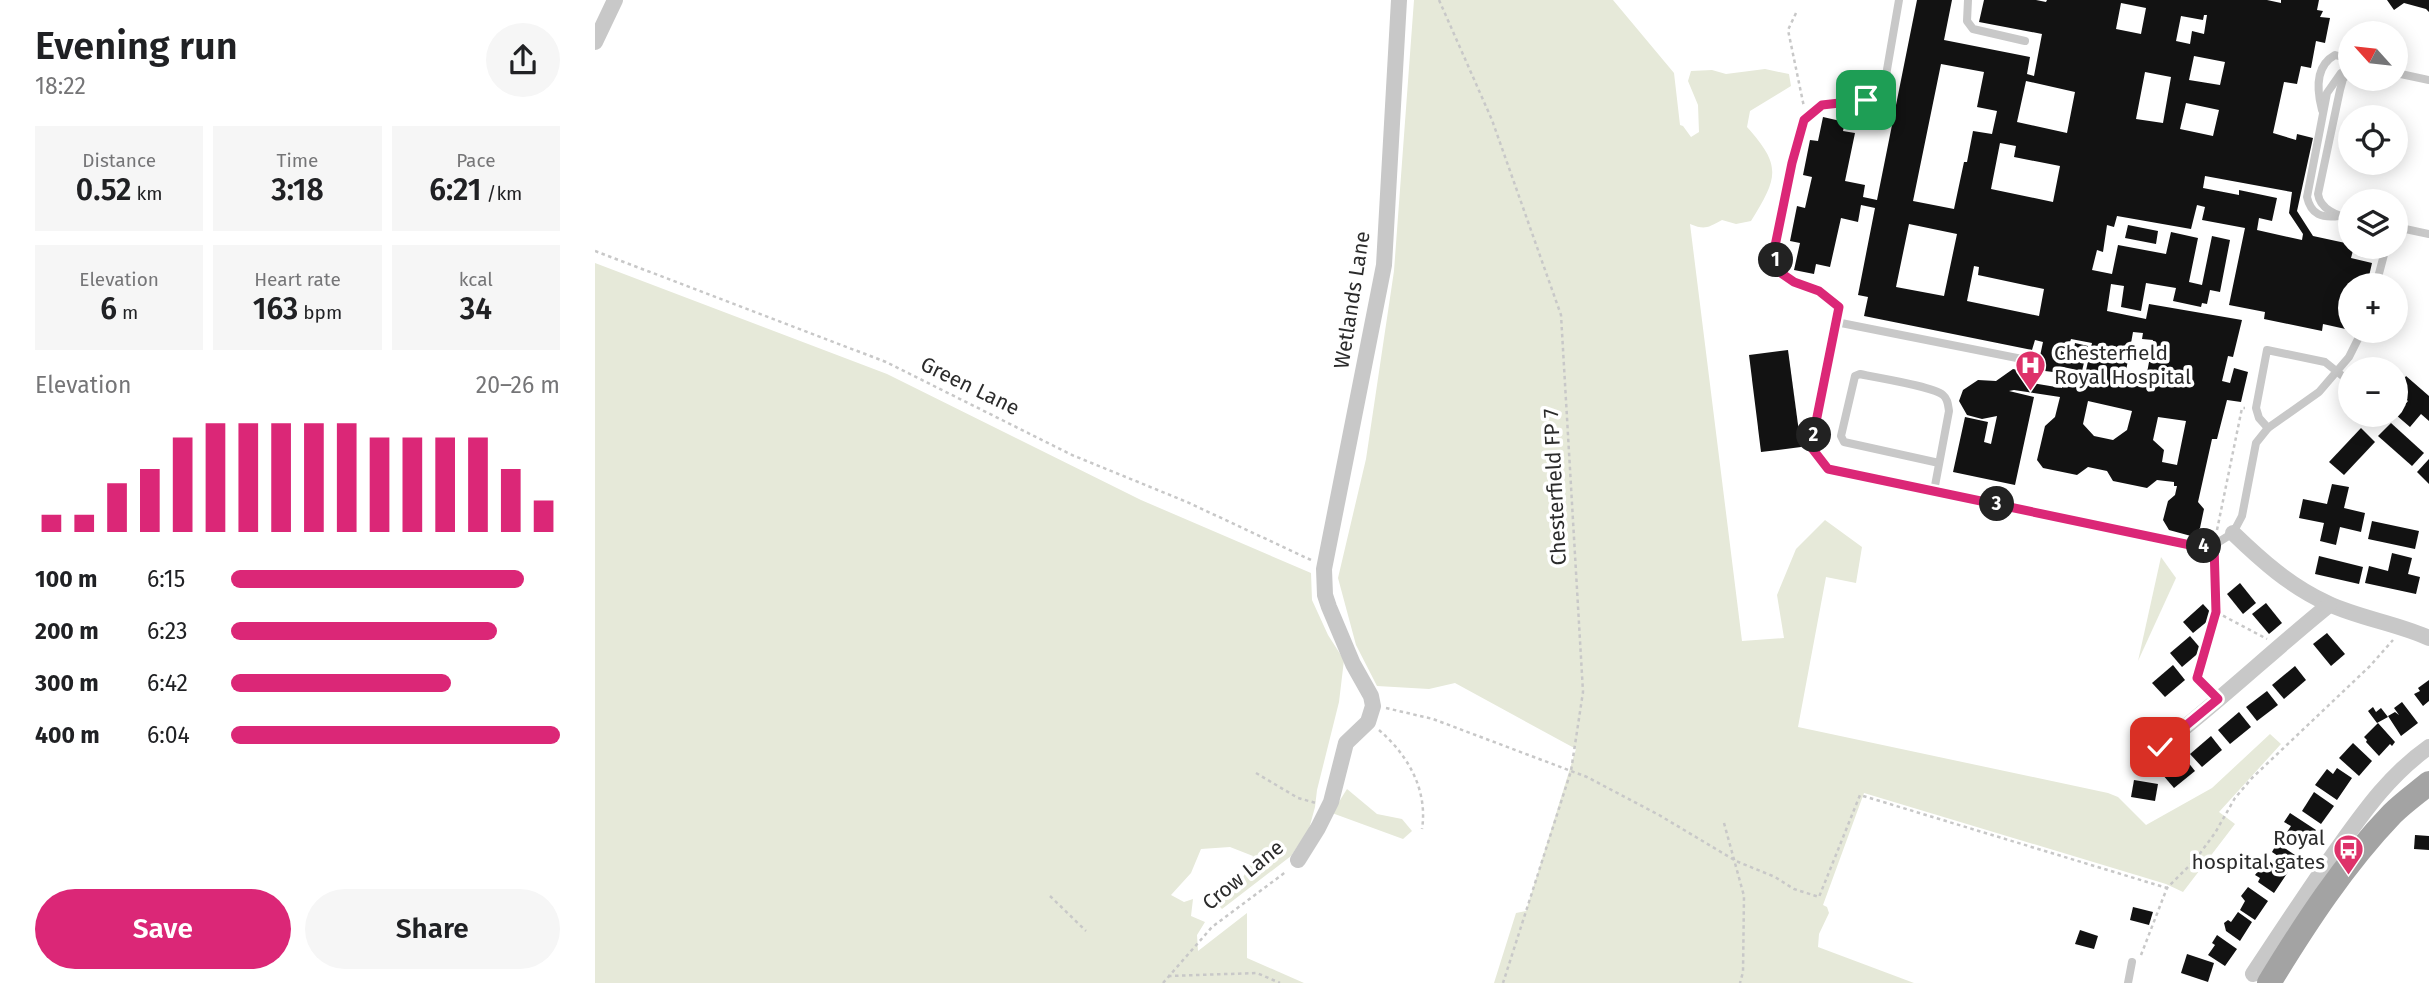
<!DOCTYPE html>
<meta charset="utf-8">
<style>
body{margin:0;font-family:"Fira Sans",sans-serif;background:#f6f6f6;color:#202124;height:100vh;display:flex;flex-direction:column;font-size:26px;white-space:nowrap}
*{box-sizing:border-box;margin:0}
p{font-size:23px;color:#757577}
.icon{flex:none;width:38px;height:38px;fill:none;stroke:currentColor;stroke-width:2;stroke-linecap:round;stroke-linejoin:round}
.map{position:relative;flex:1;overflow:hidden}
.panel{display:flex;flex-direction:column;background:#fff;width:595px}
.panel>*{flex:none}
.needle{width:46px;rotate:297deg}
.fabs{position:absolute;left:1743px;top:21px;display:grid;gap:14px}
.fabs a{display:grid;place-items:center;width:70px;height:70px;border-radius:50%;background:#fff;box-shadow:0 4px 18px #0003;font-size:35px}
.pin{position:absolute;display:grid;place-items:center;width:60px;height:60px;color:#fff;margin:-30px;border-radius:14px;box-shadow:0 4px 10px #0006}
.km{position:absolute;width:35px;height:35px;margin:-18px;border-radius:50%;background:#222;color:#fff;font-size:19px;line-height:35px;text-align:center}
.round{display:grid;place-items:center;flex:none;width:74px;height:74px;border-radius:37px;background:#f6f6f6}
.headline{display:flex;align-items:center;justify-content:space-between;height:119px;padding:0 35px}
h1{font-size:38px;font-weight:600;line-height:52px}
.figures{display:grid;grid-template-columns:repeat(3,1fr);gap:10px;height:119px;padding:7px 35px}
.figures div{display:grid;align-content:center;border-radius:0px;background:#f6f6f6;text-align:center}
.figures b{font-size:30px;font-weight:600}
.figures small{font-size:19px;font-weight:400}
.figures p{font-size:19px}
.chart{height:196px;padding:14px 35px}
.chart p{display:flex;justify-content:space-between}
.chart svg{width:100%;height:126px;margin-top:7px;stroke:#db2777;stroke-width:6}
.cta{display:flex;gap:14px;margin-top:auto;padding:14px 35px}
.cta a{flex:1;height:80px;border-radius:42px;background:#db2777;color:#fff;font-size:28px;font-weight:600;line-height:80px;text-align:center}
.cta a+a{background:#f6f6f6;color:#202124}
ul{padding:0 35px;list-style:none;font-size:23px}
li{display:grid;grid-template-columns:112px 84px 1fr;align-items:center;height:52px}
li i{height:18px;border-radius:9px;background:#db2777}
main{display:flex;flex:1;min-height:0}
.map>svg:first-child{display:block}
</style>
<main>
<section class="panel">
<div class="headline"><div><h1>Evening run</h1><p>18:22</p></div><a class="round"><svg class="icon" aria-label="share" viewBox="0 0 24 24"><path d="M12 15V3M7 8l5-5 5 5M5 13v7h14v-7"/></svg></a></div>
<div class="figures">
<div><p>Distance</p><b>0.52<small> km</small></b></div>
<div><p>Time</p><b>3:18</b></div>
<div><p>Pace</p><b>6:21<small> /km</small></b></div>
</div>
<div class="figures">
<div><p>Elevation</p><b>6<small> m</small></b></div>
<div><p>Heart rate</p><b>163<small> bpm</small></b></div>
<div><p>kcal</p><b>34</b></div>
</div>
<div class="chart"><p><span>Elevation</span>20–26 m</p>
<svg viewBox="0 0 160 44" preserveAspectRatio="none"><path d="M5 44V38M15 44V38M25 44V27M35 44V22M45 44V11M55 44V6M65 44V6M75 44V6M85 44V6M95 44V6M105 44V11M115 44V11M125 44V11M135 44V11M145 44V22M155 44V33"/></svg>
</div>
<ul>
<li><b>100 m</b>6:15<i style="width:89%"></i></li>
<li><b>200 m</b>6:23<i style="width:81%"></i></li>
<li><b>300 m</b>6:42<i style="width:67%"></i></li>
<li><b>400 m</b>6:04<i style="width:100%"></i></li>
</ul>
<div class="cta"><a>Save</a><a>Share</a></div>
</section>
<div class="map">
<svg width="1834" height="983" viewBox="0 0 1834 983">
<rect width="100%" height="100%" fill="#fff"/>
<g fill="#e6e9d9">
<path d="M819 0H1018L1079 73 1085 125 1088 126 1096 137 1104 132 1103 105 1093 81 1096 71 1117 70 1131 74 1170 69 1194 74 1196 86 1155 111 1152 127C1187 166 1183 177 1156 221L1141 224 1127 220C1112 228 1110 230 1095 224L1147 641 1189 638 1182 595 1201 549 1230 520 1267 547 1261 583 1231 577 1203 727 1513 793 1523 797 1551 825 1617 788 1675 734 1686 744 1624 812 1640 824 1588 892 1571 884 1269 793 1228 905 1232 907 1234 913 1224 934 1223 947 1319 983H899L921 913 931 911 981 749 860 683 834 689 782 686 761 645 743 578 771 459 799 271Z"/>
<path d="M0 263 292 374 546 500 716 573 717 600 733 635 749 660 744 702 722 790 720 807 714 829 696 856 627 909 616 897C641 891 649 880 658 856L635 847 606 849 596 873 576 895 589 902 598 899 596 916 610 922 602 935 603 951 652 913V958L709 983H0Z"/>
<polygon points="1566,557 1581,578 1543,661"/>
<polygon points="752,789 782,814 807,819 817,831 808,839 737,813"/>
</g>
<g fill="#121212" fill-rule="evenodd">
<path d="M1322 0H1357L1349 40 1435 57 1432 74 1439 76 1447 34 1384 22 1389 0H1441L1451 2 1452 0H1672L1686 3V0H1724L1722 10 1728 11 1725 17 1735 18 1730 43 1721 41 1716 68 1706 66 1702 84 1689 82 1678 133 1701 140 1702 134 1718 138 1702 211 1718 236 1755 244V247H1759L1756 258 1777 263 1772 285H1755V330L1728 324 1727 331 1669 319 1670 312 1634 305 1650 228 1607 220 1610 207 1602 205 1596 229 1522 216 1519 227 1512 225 1508 252 1502 250 1497 270 1517 274 1523 245 1571 254 1576 232 1603 238 1594 282 1607 285 1617 236 1635 240 1625 292 1615 290 1612 304 1607 303 1606 307 1578 301 1581 288 1551 283 1546 311 1526 307 1529 286 1516 284 1512 311 1551 319 1554 304 1647 320 1638 357 1633 356 1627 381 1635 383 1639 368 1653 372 1646 402 1632 400 1622 439H1617L1603 502 1609 509 1605 528 1596 536 1574 530 1568 520 1573 501 1580 495 1582 486H1579V482L1562 480 1552 488 1518 481 1512 471 1493 467 1482 475 1448 468 1442 460 1450 426 1460 417 1465 397 1419 390 1414 391 1439 397 1420 485 1358 472 1370 417 1393 422 1389 442 1396 444 1402 416 1387 419 1372 415 1364 401 1368 390 1383 380 1401 381 1418 369 1440 374 1437 383 1467 388 1471 371 1490 375 1497 343 1476 339 1474 345 1468 343V347L1479 349 1480 343 1493 346 1487 371 1468 367 1466 373 1442 370 1448 342 1440 340 1437 350 1269 316 1273 297 1263 295 1280 208 1266 205 1263 222 1246 218 1235 267 1221 264 1219 274 1199 270 1205 243 1195 241 1202 206 1210 208 1217 177 1208 175 1215 140 1223 141 1228 117 1250 122 1248 131 1260 133 1250 181 1270 185 1268 197 1282 200ZM1526 3 1551 8 1546 34 1521 29ZM1609 15H1612L1609 34 1597 31 1595 44 1581 41 1586 16 1608 20ZM1599 56 1630 62 1625 85 1594 80ZM1346 64 1389 72 1382 107 1402 111 1397 134 1378 131 1372 162H1369L1359 209 1318 201ZM1550 72 1576 77 1568 123 1541 119ZM1431 81 1480 92 1472 133 1422 122ZM1591 103 1624 110 1618 136 1585 129ZM1405 143 1421 146 1419 157 1465 166 1458 202 1396 189ZM1610 176 1697 192 1694 213 1708 234 1707 240 1662 230 1664 218 1677 221 1682 198 1644 190V195L1608 188ZM1314 224 1362 234 1349 296 1301 287ZM1379 266 1384 267 1383 275 1449 289 1444 316 1372 301ZM1538 332 1548 333 1547 339 1558 340 1550 384 1544 383V374L1531 371ZM1493 401 1537 411 1532 430 1518 440 1499 436 1488 424ZM1563 417 1591 421 1582 465 1567 462 1569 450 1558 440Z"/>
<polygon points="1792,0 1834,0 1834,12 1831,9 1809,3 1799,10"/>
<polygon points="1533,225 1563,231 1561,244 1530,238"/>
<polygon points="1193,350 1206,447 1166,452 1154,355"/>
<polygon points="1811,376 1834,396 1834,421 1826,414 1815,427 1801,415 1813,401 1801,390"/>
<polygon points="1796,423 1829,453 1817,466 1783,436"/>
<polygon points="1766,428 1780,442 1749,475 1734,462"/>
<polygon points="1834,459 1834,484 1822,472"/>
<polygon points="1737,484 1754,487 1749,508 1770,513 1766,532 1745,527 1741,545 1725,541 1729,523 1704,518 1708,499 1732,504"/>
<polygon points="1777,521 1824,531 1820,549 1773,539"/>
<polygon points="1797,553 1817,558 1813,574 1825,577 1821,594 1770,583 1774,566 1793,571"/>
<polygon points="1724,556 1768,567 1764,584 1720,574"/>
<polygon points="1645,583 1661,603 1648,614 1632,594"/>
<polygon points="1671,603 1687,623 1674,634 1657,614"/>
<polygon points="1608,604 1619,616 1598,633 1588,622"/>
<polygon points="1732,633 1750,654 1736,666 1718,644"/>
<polygon points="1595,636 1607,650 1587,667 1575,653"/>
<polygon points="1578,665 1590,680 1570,697 1557,683"/>
<polygon points="1700,666 1711,680 1689,699 1677,685"/>
<polygon points="1834,680 1834,701 1828,706 1819,694 1825,691 1823,688"/>
<polygon points="1672,691 1683,705 1662,721 1651,707"/>
<polygon points="1807,702 1823,723 1806,736 1793,716 1800,712 1804,715 1799,708"/>
<polygon points="1778,707 1781,712 1786,708 1793,717 1782,723 1773,711"/>
<polygon points="1644,712 1656,727 1635,744 1623,730"/>
<polygon points="1783,723 1800,742 1797,746 1795,744 1784,756 1771,742 1772,740 1769,737"/>
<polygon points="1616,736 1627,750 1607,767 1595,754"/>
<polygon points="1758,743 1777,761 1764,776 1744,758"/>
<polygon points="1588,756 1600,771 1579,788 1567,774"/>
<polygon points="1742,768 1757,778 1742,800 1720,785 1732,769 1738,774"/>
<polygon points="1539,780 1563,784 1560,801 1536,797"/>
<polygon points="1719,792 1739,806 1726,824 1707,811"/>
<polygon points="1695,813 1721,830 1708,848 1690,835 1696,826 1689,822"/>
<polygon points="1820,835 1834,836 1834,850 1819,849"/>
<polygon points="1682,843 1703,857 1698,866 1677,852"/>
<polygon points="1672,860 1678,864 1681,860 1695,869 1679,893 1663,882 1665,878 1660,875"/>
<polygon points="1653,887 1673,901 1660,920 1645,910 1650,901 1646,896"/>
<polygon points="1538,907 1558,912 1554,925 1535,920"/>
<polygon points="1643,912 1657,922 1645,941 1631,931 1629,923 1633,920 1636,922"/>
<polygon points="1485,930 1503,936 1499,949 1480,944"/>
<polygon points="1622,935 1642,949 1630,966 1613,955 1620,945 1617,943"/>
<polygon points="1592,954 1619,963 1613,982 1586,973"/>
</g>
<g fill="none" stroke-linecap="round" stroke-linejoin="round">
<g stroke="#c8c8c8" stroke-width="2.5" stroke-dasharray="3.5 3.5" stroke-linecap="butt">
<polyline points="844,0 897,120 966,315 988,692 976,771 908,983"/>
<polyline points="1201,13 1193,30 1209,107"/>
<polyline points="0,251 291,362 477,455 592,502 716,560"/>
<polyline points="1622,530 1647,408 1650,408"/>
<polyline points="1619,557 1621,612 1672,639"/>
<polyline points="1613,689 1602,678 1621,612"/>
<polyline points="791,708 838,719 992,777 1064,815 1141,861 1180,877 1199,889 1224,897 1265,795 1572,888"/>
<path d="M784 730C813 755 833 790 827 829"/>
<polyline points="661,773 703,798 721,803"/>
<polyline points="1129,823 1149,896 1148,972 1145,983"/>
<polyline points="455,896 491,931"/>
<polyline points="1546,955 1572,888 1600,860 1620,833 1640,798 1657,778 1775,666 1798,640"/>
<polyline points="573,976 662,973 685,983"/>
<polyline points="568,983 617,927 692,871"/>
</g>
<g stroke="#c8c8c8" stroke-width="8">
<polyline points="1304,0 1289,87 1271,100 1227,105 1209,120 1197,163 1179,252 1183,271 1199,282 1224,291 1244,307 1216,447 1232,469 1600,546 1619,545 1638,533 1647,516 1661,443 1673,428 1724,392 1754,357 1767,331"/>
<polyline points="1373,0 1372,21 1378,29 1430,41"/>
<path d="M1755 72 1748 79 1745 90 1723 194C1725 209 1742 216 1755 218"/>
<polyline points="1801,73 1834,80"/>
<path d="M1727 110C1722 91 1720 66 1740 55L1755 59"/>
<path d="M1744 216C1727 218 1716 215 1712 197L1732 93 1746 73 1755 67"/>
<polyline points="1801,227 1834,234"/>
<polyline points="1781,285 1791,247"/>
<polyline points="1241,322 1427,359"/>
<polyline points="1673,428 1664,418 1661,408 1672,350 1730,362 1755,382"/>
<path d="M1339 491 1354 411C1353 405 1353 399 1348 395 1337 386 1282 378 1265 374L1260 376 1246 436 1249 442 1344 463"/>
<polyline points="1533,983 1537,962"/>
</g>
<g stroke="#c8c8c8" stroke-width="16">
<polyline points="0,42 20,0"/>
<path d="M1638 533C1667 561 1695 586 1732 603 1763 618 1801 623 1834 638"/>
<path d="M1565 747C1624 702 1677 651 1734 605"/>
<polyline points="703,860 723,828 736,802 751,743 773,722 778,706 776,696 758,664 734,607 730,595 729,569 789,265 804,0"/>
<path d="M1658 974C1685 933 1712 892 1740 852 1768 813 1794 775 1834 747"/>
</g>
<path stroke="#a3a3a3" stroke-width="24" d="M1674 983C1710 924 1749 864 1797 814 1808 803 1822 793 1834 783"/>
</g>
<g fill="none" stroke-linecap="round" stroke-linejoin="round">
<defs>
<polyline id="route" points="1271,100 1227,105 1209,120 1197,163 1179,251 1183,271 1199,282 1224,291 1244,307 1216,447 1233,469 1600,546 1619,545 1621,612 1602,678 1623,699 1565,747"/>
</defs>
<use href="#route" stroke="#fff" stroke-width="14"/>
<use href="#route" stroke="#db2777" stroke-width="9"/>
</g>
<defs>
<symbol id="hospital-pin" viewBox="-11 -11 22 30"><path d="M0 17L-7.5 6A9.5 9.5 0 1 1 7.5 6Z" fill="#de326a" stroke="#fff"/><path d="M-5-5h3v3.5h4V-5h3V5h-3V1.5h-4V5h-3Z" fill="#fff"/></symbol>
<symbol id="bus-pin" viewBox="-11 -11 22 30"><path d="M0 17L-7.5 6A9.5 9.5 0 1 1 7.5 6Z" fill="#de326a" stroke="#fff"/><path d="M-5-6H5V4H4V6H2V4H-2V6H-4V4H-5ZM-3.5-4V0h7V-4ZM-3.5 1.2v1.5H-2V1.2ZM2 1.2v1.5H3.5V1.2Z" fill="#fff"/></symbol>
</defs>
<g fill-rule="evenodd">
<use href="#hospital-pin" x="1418" y="348" width="35" height="47"/>
<use href="#bus-pin" x="1736" y="832" width="35" height="47"/>
</g>
<g text-anchor="middle" dominant-baseline="central" stroke-width="7" stroke-linejoin="round" paint-order="stroke">
<g font-size="21" fill="#2b2b2b" stroke="#fff">
<text transform="translate(757 300) rotate(-81)">Wetlands Lane</text>
<text transform="translate(375 386) rotate(26)">Green Lane</text>
<text transform="translate(960 487) rotate(-93)">Chesterfield FP 7</text>
<text transform="translate(648 875) rotate(-39)">Crow Lane</text>
</g>
<g font-size="21" fill="#2b2b2b" stroke="#fff" text-anchor="start">
<text x="1459" y="353">Chesterfield<tspan x="1459" dy="24">Royal Hospital</tspan></text>
<text x="1730" y="838" text-anchor="end">Royal<tspan x="1730" dy="24">hospital gates</tspan></text>
</g>
</g>
</svg>
<div class="fabs">
<a><svg class="needle" viewBox="-14 -14 28 28"><path d="M0-13l5 13h-10z" fill="#e53935"/><path d="M0 13l5-13h-10z" fill="#757577"/></svg></a>
<a><svg class="icon" aria-label="locate" viewBox="0 0 24 24"><circle cx="12" cy="12" r="6"/><path d="M12 2v4M12 18v4M2 12h4M18 12h4"/></svg></a>
<a><svg class="icon" aria-label="layers" viewBox="0 0 24 24"><path d="M12 4l9 5-9 5-9-5zM3 14l9 5 9-5"/></svg></a>
<a>+</a>
<a>−</a>
</div>
<div class="pin" style="left:1271px;top:100px;background:#1e9e55"><svg class="icon" aria-label="arrive" viewBox="0 0 24 24"><path d="M6 21V4h12l-3 4 3 4H6"/></svg></div>
<div class="pin" style="left:1565px;top:747px;background:#d93025"><svg class="icon" aria-label="check" viewBox="0 0 24 24"><path d="M5 12l5 5 9-10"/></svg></div>
<b class="km" style="left:1181px;top:260px">1</b>
<b class="km" style="left:1219px;top:435px">2</b>
<b class="km" style="left:1402px;top:504px">3</b>
<b class="km" style="left:1609px;top:546px">4</b>
</div>
</main>
